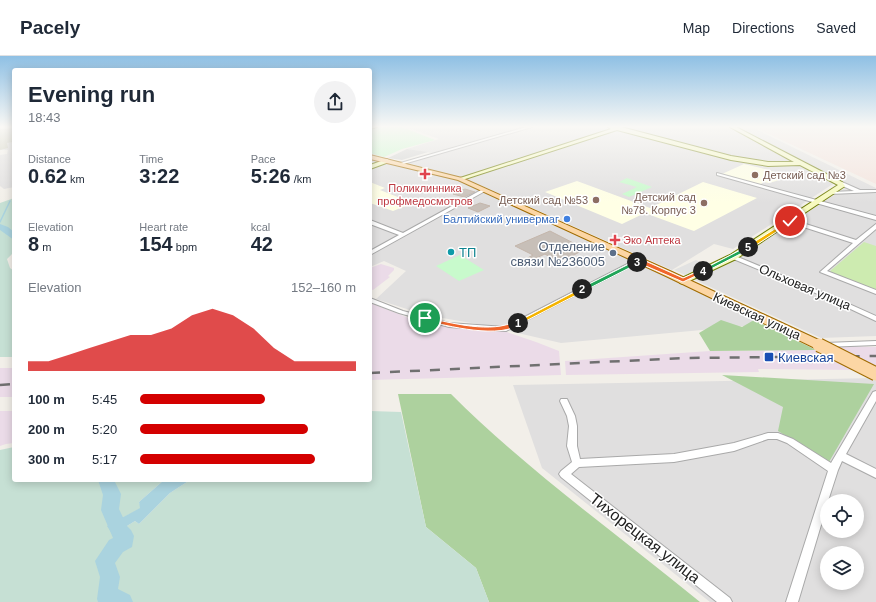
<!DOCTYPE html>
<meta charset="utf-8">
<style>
body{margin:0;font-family:Arial,sans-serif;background:#f2f2f3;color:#1f2937;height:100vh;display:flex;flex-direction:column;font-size:15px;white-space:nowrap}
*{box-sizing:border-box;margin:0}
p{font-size:13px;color:#747a83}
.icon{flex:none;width:22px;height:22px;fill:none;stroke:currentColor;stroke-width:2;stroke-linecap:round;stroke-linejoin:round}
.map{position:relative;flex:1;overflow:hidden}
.details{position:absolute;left:12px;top:12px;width:360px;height:414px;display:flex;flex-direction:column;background:#fff;border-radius:4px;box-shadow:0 2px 10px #0003}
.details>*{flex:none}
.controls{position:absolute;left:820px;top:438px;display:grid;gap:8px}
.controls a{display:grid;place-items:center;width:44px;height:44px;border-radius:50%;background:#fff;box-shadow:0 2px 10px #0003;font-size:20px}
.pin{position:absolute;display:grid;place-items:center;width:34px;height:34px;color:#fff;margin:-17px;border:2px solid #fff;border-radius:50%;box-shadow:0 1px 4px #0007}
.km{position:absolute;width:20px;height:20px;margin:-10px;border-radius:50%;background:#222;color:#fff;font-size:11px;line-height:20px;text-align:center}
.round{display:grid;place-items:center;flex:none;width:42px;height:42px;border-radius:21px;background:#f2f2f3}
.headline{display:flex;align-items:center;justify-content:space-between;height:68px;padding:0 16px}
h1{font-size:22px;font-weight:700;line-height:30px}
.figures{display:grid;grid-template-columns:repeat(3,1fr);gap:6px;height:68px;padding:4px 16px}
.figures div{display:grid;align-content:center}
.figures b{font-size:20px;font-weight:700}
.figures small{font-size:11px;font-weight:400}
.figures p{font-size:11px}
.chart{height:112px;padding:8px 16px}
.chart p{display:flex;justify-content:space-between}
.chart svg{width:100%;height:72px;margin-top:4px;fill:#d40000;opacity:.7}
ul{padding:0 16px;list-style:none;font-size:13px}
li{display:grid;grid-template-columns:64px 48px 1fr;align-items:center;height:30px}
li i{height:10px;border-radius:5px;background:#d40000}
header{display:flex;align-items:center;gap:24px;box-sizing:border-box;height:56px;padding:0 20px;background:#fff;border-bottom:1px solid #e0e1e3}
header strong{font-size:19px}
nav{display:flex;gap:22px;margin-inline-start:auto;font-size:14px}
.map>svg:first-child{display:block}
</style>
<header>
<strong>Pacely</strong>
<nav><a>Map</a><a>Directions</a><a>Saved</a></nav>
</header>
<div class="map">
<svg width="876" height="546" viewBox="0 0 876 546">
<rect width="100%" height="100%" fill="#f2efe9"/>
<g fill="#e0dfdf" fill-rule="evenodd">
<polygon points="406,71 727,71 833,128 733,193 714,188 672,214 469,124 408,107 439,98 407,93 439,83"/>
<polygon points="736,71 751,71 876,132 876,280 821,282 693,223 735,204 849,129"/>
<polygon points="14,86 14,131 4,133 0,130 0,99 7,98 8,94 0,94 7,87"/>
<polygon points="370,101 450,121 577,178 752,261 756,269 561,287 483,269 425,259 376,243 406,215 384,205 370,211"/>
<path d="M876 322V546H710L542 412 513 329ZM827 445H857V475H827ZM827 497H857V527H827Z"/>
</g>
<g fill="#ebdbe8">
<polygon points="381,208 394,212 394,214 388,220 390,221 373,234 370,233 370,212"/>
<polygon points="370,247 414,264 452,271 504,275 536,286 559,295 561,319 370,324"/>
<polygon points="832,290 876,291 876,312"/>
<polygon points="816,294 860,314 758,313 759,316 566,319 565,305 710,295"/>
<rect x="0" y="312" width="14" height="29"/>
<polygon points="0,355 14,355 14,387 6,388 0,390"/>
</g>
<g fill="#ffffe5">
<polygon points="744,108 761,112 788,120 776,125 769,127 764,126 759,129 722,118"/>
<polygon points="577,125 650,152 703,126 757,142 694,175 691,174 645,157 622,168 545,136"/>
<polygon points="370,126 385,132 380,134 413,147 393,155 370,147"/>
</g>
<polygon fill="#d0d0d0" points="407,93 428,96 402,104 388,102"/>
<polygon fill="#f3e3dd" points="754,71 876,71 876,128 801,93"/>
<polygon fill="#c7c7b4" points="14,72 14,86 7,87 8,92 0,94 0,73"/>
<polygon fill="#cdebb0" points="864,186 876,190 876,234 829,216"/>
<g fill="#add19e">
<polygon points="721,264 742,271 754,264 816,294 710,295 699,277"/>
<polygon points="722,319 874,328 829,406 778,375 783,351"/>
<path d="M398 338H451C528 415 616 477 700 546H489L476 512 426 471Z"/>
</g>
<g fill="#c6e0d4">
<polygon points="14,142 14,196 7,203 10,212 14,215 14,301 0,301 0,147"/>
<polygon points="370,355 401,356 426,471 476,512 489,546 0,546 0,394 14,391 14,424 164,424 139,446 141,452 108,470 119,475 135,465 139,468 170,437 190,424 370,424"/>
</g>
<g fill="#c8facc">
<polygon points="377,71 402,71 435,84 402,93 384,101 370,97 370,84 373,82 370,81 370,72"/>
<polygon points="627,122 652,131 629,141 622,138 637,131 619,126"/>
<polygon points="460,199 484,214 459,225 436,210"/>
</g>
<polygon fill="#e2e2e2" points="696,204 707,209 685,219 674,214"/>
<polygon fill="#aad3df" points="164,424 190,424 170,437 139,468 135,465 119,475 111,476 107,470 140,452 139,446"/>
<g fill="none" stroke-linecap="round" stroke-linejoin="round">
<polyline stroke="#aad3df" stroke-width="1.5" points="0,166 10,145"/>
<g fill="#aad3df" fill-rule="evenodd">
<polygon points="0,168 8,171 14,176 14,184 0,174"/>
<polygon points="98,424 114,424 121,438 119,453 127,470 131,474 134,480 132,491 123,496 115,507 120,521 118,533 130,539 133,546 98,546 97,543 100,521 95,505 109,484 113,482 101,454 103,439"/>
</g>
</g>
<g fill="#c7bfb8" stroke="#c4b6ab">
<polygon points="465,133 475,136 464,141 453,138"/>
<polygon points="480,147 490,150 478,156 468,152"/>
<polygon points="550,175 585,193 559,207 545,198 525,207 524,204 533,199 515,190"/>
</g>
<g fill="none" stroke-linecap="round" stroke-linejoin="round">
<defs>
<g id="street">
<polygon points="526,71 532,71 400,109 397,108"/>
<polygon points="717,117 876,160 876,164 717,119"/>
<polygon points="838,126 842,126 860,134 876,134 876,136 830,138 830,137 832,136 854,135 838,128"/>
<polygon points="483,133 487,134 370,199 370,195 399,179 370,168 370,164 403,177"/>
<polygon points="790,163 856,184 876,168 876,173 827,215 876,234 876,238 820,216 853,187 788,166 788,164"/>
<polygon points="733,199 829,239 876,260 876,265 825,241 731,202 731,200"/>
<polygon points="639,202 642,204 641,205 506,275 449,271 399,257 370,246 370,242 403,255 449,267 505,271"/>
<polygon points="876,285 876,289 825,291 821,289 825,287"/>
<polygon points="876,335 876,345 846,398 876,413 876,422 842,405 838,414 828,445 827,445 827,449 798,546 786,546 828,415 787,387 777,383 768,383 734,395 674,406 579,411 571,418 730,542 732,546 717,546 561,421 559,418 561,415 572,406 567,390 569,370 567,360 560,345 561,343 567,343 575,360 577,370 577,390 580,403 674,398 734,387 768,377 778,377 793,383 831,407 873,336"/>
</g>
<g id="secondary">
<polygon points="370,71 377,71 370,73"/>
<polygon points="608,71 621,71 731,100 768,106 794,106 730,71 736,71 842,126 845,130 736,203 683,228 680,227 679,225 680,223 730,199 838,129 800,109 768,110 731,104 617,74 462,124 457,123 611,73"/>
<polygon points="387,103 390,105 389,106 370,113 370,109"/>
</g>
<polygon id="primary" points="370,99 462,122 672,216 823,286 825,289 819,293 815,292 666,220 458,124 370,103"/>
</defs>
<use href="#street" stroke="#a9a9a9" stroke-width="2"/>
<use href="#secondary" stroke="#707d05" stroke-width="2"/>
<use href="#primary" stroke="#a06b00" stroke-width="2"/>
<use href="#street" fill="#fff" fill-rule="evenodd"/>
<use href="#secondary" fill="#f7fabf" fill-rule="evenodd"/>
<use href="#primary" fill="#fcd6a4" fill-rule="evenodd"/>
<g stroke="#707070" stroke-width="2.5" stroke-dasharray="10 10" stroke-linecap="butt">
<polyline points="370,317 686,302 876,300"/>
<polyline points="0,329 14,328"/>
</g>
<defs>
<polyline id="primary-bridge" points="819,289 876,318"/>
</defs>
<use href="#primary-bridge" stroke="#a06b00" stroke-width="15" stroke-linecap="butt"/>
<use href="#primary-bridge" stroke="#fcd6a4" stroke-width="13"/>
</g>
<linearGradient id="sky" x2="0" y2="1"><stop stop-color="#8fc0e4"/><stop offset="0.48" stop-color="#f9f8f5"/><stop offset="1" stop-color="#f9f8f5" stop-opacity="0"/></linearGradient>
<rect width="876" height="147" fill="url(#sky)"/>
<path fill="#f0652b" stroke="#fff" d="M425 261C451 267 492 278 516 265L521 267C502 284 447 270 423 264L422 262Z"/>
<polygon fill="#f5b400" stroke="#fff" points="582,232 585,233 584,235 520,268 515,267"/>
<polygon fill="#22a559" stroke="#fff" points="637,204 639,207 584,235 579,233"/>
<polygon fill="#f0652b" stroke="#fff" points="637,203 641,203 683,222 701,214 706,215 683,226 639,207 635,207"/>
<polygon fill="#22a559" stroke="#fff" points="748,190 750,193 705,216 700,215"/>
<polygon fill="#f5b400" stroke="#fff" points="789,164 793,165 750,193 746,191"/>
<g fill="#e0444e" stroke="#fff" stroke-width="1.5">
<path d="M423 112h4v4h4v4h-4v4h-4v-4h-4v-4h4z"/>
<path d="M613 178h4v4h4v4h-4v4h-4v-4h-4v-4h4z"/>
</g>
<g fill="#8d6e63" stroke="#fff" stroke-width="1.5">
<circle cx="755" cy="119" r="4"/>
<circle cx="596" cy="144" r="4"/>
<circle cx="704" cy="147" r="4"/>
</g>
<circle fill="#3f7fe0" stroke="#fff" stroke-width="1.5" cx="567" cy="163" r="4"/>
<circle fill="#0f9aa8" stroke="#fff" stroke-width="1.5" cx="451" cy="196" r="4"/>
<circle fill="#5c6f8a" stroke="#fff" stroke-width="1.5" cx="613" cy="197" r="4"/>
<rect fill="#1a4fb4" stroke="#fff" stroke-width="1.5" x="764" y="296" width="10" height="10" rx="2"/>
<g text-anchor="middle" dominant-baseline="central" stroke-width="3" stroke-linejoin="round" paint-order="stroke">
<g font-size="11" fill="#785e54" stroke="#fff" text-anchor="end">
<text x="763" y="119" text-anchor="start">Детский сад №3</text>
<text x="696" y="141">Детский сад<tspan x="696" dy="13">№78. Корпус 3</tspan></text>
<text x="588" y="144">Детский сад №53</text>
</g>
<g font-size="11" fill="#be3a42" stroke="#fff">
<text x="425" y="132">Поликлинника<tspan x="425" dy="13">профмедосмотров</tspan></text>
<text x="623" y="184" text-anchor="start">Эко Аптека</text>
</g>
<g font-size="11" fill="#366cbe" stroke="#fff" text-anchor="end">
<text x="559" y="163">Балтийский универмаг</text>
</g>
<g font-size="13" fill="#4e5e75" stroke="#fff" text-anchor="end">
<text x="605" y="190">Отделение<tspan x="605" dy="15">связи №236005</tspan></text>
</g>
<g font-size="13" fill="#0d838f" stroke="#fff" text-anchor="start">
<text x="459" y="196">ТП</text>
</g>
<g font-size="13" fill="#222" stroke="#fff">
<text transform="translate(805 231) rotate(23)">Ольховая улица</text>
<text transform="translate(757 260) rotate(25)">Киевская улица</text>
</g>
<g font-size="13" fill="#164399" stroke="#fff" text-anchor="start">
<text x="778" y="301">Киевская</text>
</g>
<g font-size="16" fill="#222" stroke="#fff">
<text transform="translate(645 482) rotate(38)">Тихорецкая улица</text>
</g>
</g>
</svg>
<div class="controls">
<a><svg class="icon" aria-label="locate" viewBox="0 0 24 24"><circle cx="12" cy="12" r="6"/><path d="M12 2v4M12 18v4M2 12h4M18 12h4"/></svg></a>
<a><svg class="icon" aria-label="layers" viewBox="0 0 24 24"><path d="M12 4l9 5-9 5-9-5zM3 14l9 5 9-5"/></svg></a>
</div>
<div class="pin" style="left:425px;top:262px;background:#1e9e55"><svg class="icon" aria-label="arrive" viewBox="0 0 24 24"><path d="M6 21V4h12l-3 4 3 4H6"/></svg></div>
<div class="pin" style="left:790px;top:165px;background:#d93025"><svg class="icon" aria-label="check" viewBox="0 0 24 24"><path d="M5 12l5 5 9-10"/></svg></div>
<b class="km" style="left:518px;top:267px">1</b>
<b class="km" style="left:582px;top:233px">2</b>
<b class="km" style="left:637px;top:206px">3</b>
<b class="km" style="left:703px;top:215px">4</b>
<b class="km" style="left:748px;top:191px">5</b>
<section class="details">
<div class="headline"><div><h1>Evening run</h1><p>18:43</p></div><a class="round"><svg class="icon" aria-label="share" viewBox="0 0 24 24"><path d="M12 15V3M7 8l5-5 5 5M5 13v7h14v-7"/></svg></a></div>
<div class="figures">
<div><p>Distance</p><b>0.62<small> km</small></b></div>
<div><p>Time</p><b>3:22</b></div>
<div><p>Pace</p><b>5:26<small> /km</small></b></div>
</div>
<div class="figures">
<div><p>Elevation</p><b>8<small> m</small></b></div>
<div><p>Heart rate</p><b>154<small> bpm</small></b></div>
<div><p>kcal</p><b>42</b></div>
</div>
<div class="chart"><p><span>Elevation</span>152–160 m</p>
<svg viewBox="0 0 160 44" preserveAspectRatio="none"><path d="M0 44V38L10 38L20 34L30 30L40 26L50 22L60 22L70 18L80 10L90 6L100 10L110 18L120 30L130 38L140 38L150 38L160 38V44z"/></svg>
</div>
<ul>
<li><b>100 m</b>5:45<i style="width:58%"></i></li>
<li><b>200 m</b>5:20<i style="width:78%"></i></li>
<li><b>300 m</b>5:17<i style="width:81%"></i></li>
</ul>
</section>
</div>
